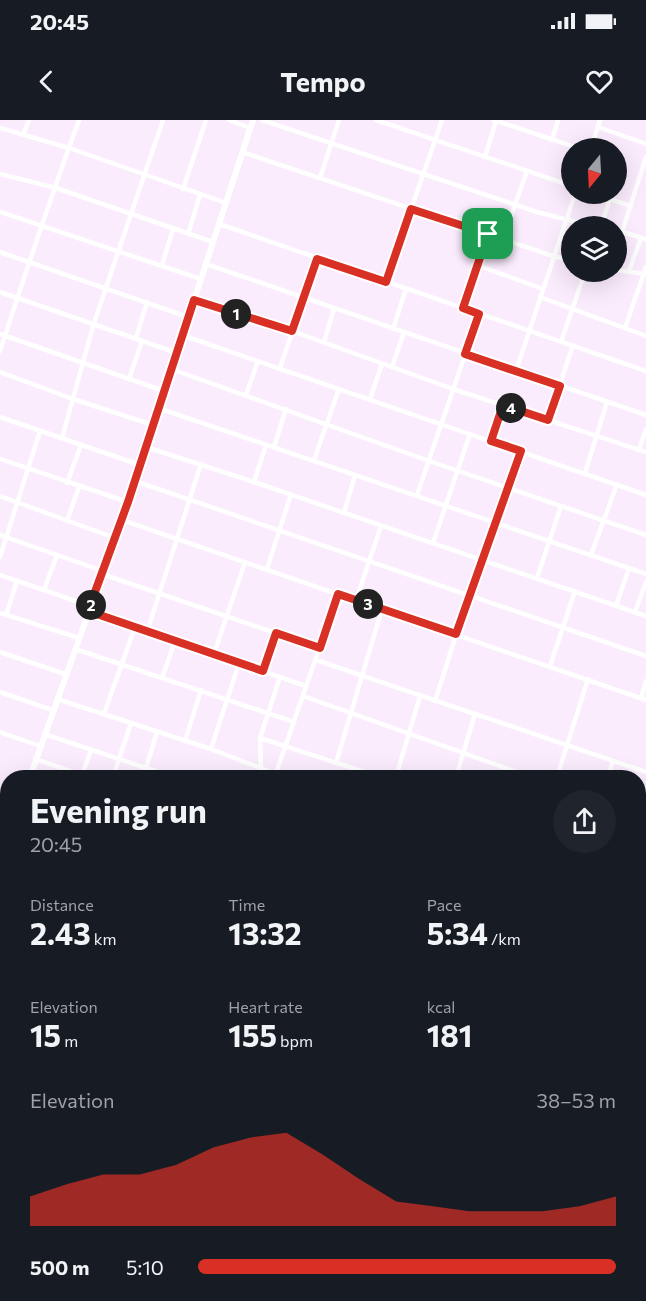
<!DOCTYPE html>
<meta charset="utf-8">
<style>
body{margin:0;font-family:Commissioner,sans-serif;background:#20242c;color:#f1f3f6;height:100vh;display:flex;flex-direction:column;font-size:22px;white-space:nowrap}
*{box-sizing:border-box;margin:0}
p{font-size:20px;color:#9ea1a6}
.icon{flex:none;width:33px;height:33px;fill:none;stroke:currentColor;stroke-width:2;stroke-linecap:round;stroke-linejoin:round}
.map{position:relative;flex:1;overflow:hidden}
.side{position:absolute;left:0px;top:650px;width:646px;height:532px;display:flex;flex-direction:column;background:#171b24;border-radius:24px 24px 0 0;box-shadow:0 6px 24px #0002}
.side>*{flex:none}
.needle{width:39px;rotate:198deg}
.fabs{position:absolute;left:561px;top:18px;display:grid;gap:12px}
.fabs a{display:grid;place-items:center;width:66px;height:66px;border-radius:50%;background:#171b24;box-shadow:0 6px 24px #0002;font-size:30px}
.pin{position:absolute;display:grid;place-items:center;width:51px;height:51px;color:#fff;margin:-26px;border-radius:12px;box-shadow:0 3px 9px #0006}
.km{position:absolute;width:30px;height:30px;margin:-15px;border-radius:50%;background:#222;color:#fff;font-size:16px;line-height:30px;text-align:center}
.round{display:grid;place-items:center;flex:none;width:63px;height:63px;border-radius:32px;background:#20242c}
.summary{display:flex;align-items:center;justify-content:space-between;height:102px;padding:0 30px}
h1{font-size:33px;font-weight:700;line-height:45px}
.figures{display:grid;grid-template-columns:repeat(3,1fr);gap:9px;height:102px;padding:6px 30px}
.figures div{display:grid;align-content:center}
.figures b{font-size:30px;font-weight:700}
.figures small{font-size:16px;font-weight:400}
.figures p{font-size:16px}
.chart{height:168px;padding:12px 30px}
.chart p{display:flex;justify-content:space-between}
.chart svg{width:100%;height:108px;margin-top:6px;fill:#d93025;opacity:.7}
ul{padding:0 30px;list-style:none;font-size:20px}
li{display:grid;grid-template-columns:96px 72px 1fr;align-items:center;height:45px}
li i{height:15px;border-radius:8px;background:#d93025}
.status{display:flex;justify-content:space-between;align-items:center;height:42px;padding:0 30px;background:#171b24;direction:ltr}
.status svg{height:16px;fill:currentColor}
header{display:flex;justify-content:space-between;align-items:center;height:78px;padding:0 30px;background:#171b24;font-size:27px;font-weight:700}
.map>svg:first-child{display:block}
</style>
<div class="status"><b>20:45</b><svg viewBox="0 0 49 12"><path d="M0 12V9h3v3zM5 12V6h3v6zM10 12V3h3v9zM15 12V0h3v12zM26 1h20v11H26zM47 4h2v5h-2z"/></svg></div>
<header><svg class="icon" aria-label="back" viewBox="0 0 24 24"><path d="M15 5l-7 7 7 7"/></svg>Tempo<svg class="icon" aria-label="heart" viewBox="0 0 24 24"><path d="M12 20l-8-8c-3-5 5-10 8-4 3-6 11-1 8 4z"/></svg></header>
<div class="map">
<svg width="646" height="1181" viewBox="0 0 646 1181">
<rect width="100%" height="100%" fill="#faebfd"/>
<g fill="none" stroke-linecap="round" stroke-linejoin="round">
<g stroke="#fff" stroke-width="4.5">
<polyline points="229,0 250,8"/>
<polyline points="262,0 537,92 592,106"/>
<polyline points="376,0 572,66"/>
<polyline points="494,0 578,28"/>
<polyline points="598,7 646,24"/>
<polyline points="0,8 69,28 226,83"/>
<polyline points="23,15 29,0"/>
<polyline points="552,20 558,0"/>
<polyline points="591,28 600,0"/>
<polyline points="242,32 553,136 572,140"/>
<polyline points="485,37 496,1"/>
<polyline points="0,54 56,68 213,122"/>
<polyline points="320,58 339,0"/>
<polyline points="183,69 206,0"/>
<polyline points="594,74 631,86"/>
<polyline points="0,92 201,159"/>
<polyline points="219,104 646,251"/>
<polyline points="601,106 610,79"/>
<polyline points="623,112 646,119"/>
<polyline points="188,114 200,75"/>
<polyline points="503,119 527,51"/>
<polyline points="616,131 646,37"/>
<polyline points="0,132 188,197"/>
<polyline points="206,144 646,295"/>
<polyline points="162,145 173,109"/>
<polyline points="477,145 543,169"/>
<polyline points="616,150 646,154"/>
<polyline points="629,151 641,118"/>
<polyline points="386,162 442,0"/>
<polyline points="0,172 177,233"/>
<polyline points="540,177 646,216"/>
<polyline points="194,180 292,211 453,269 646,332"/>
<polyline points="463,188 488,114"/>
<polyline points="625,208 646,147"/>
<polyline points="393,209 406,169"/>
<polyline points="0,214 164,271"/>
<polyline points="182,215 646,375"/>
<polyline points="136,218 147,182"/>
<polyline points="324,222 334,189"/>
<polyline points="561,222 585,152"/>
<path d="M0 231C25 154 51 77 79 0"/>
<polyline points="392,247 404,212"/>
<polyline points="280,248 317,139"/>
<polyline points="171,249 429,341 646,415"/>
<polyline points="516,251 575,74"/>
<polyline points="0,252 73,279 153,305"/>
<polyline points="129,259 142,221"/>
<polyline points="246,275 258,241"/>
<polyline points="370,279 382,244"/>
<polyline points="158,288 646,454"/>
<polyline points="0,297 140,345"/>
<polyline points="548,300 573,225"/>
<polyline points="62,318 94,203 163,0"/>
<polyline points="491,321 503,285"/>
<polyline points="146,327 254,362 646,496"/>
<polyline points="274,327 286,289"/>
<polyline points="639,330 646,309"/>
<polyline points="0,339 128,382"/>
<polyline points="314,340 339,269"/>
<polyline points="585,353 607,282"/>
<polyline points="135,361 646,536"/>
<polyline points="254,362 266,325"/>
<polyline points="67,363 81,325"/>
<polyline points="417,375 479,194"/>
<polyline points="0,376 115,418"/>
<polyline points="344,393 355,355"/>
<polyline points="122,400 646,580"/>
<polyline points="67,401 79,367"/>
<polyline points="0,415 103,451"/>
<polyline points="433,423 470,314"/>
<polyline points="591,435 617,364"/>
<polyline points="0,437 40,311"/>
<polyline points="267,449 291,374"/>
<polyline points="102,454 320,528"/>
<polyline points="0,455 90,486"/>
<polyline points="537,458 561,386"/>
<polyline points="44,470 57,435"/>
<polyline points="356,480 381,406"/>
<polyline points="616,486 629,448"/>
<polyline points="88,491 306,566"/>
<polyline points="635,492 646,462"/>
<polyline points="0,493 79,518"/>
<polyline points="6,495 17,461"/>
<polyline points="147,512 201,344"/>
<polyline points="75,529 294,602"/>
<polyline points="0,532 65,554"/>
<polyline points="214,534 245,442"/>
<polyline points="316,540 646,652"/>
<polyline points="550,546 575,471"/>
<polyline points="263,551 276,513"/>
<polyline points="162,558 175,521"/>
<polyline points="0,572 52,590"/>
<polyline points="303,576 531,657"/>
<polyline points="641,578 646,561"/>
<polyline points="57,579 211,629 276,654"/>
<polyline points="435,581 459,506 521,331"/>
<polyline points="104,594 135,507"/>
<polyline points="0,612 40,626"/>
<polyline points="44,614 173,657"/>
<polyline points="260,618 380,657"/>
<polyline points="185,621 201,570"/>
<polyline points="211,629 239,543"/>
<polyline points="35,639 88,657"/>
<polyline points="336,643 382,489"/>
<polyline points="146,648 157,612"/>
<polyline points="261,648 260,618 280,557"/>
<polyline points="82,655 91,630"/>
<polyline points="275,656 338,474"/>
<polyline points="113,657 131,603"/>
<polyline points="396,657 420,576"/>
<polyline points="456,657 475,594"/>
<polyline points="557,657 588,559"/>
<polyline points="608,657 613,641"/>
<polyline points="639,693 646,695"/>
<polyline points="0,703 8,705"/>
<polyline points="639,746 646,748"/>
<polyline points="0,753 8,756"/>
<polyline points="639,757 646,753"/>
<polyline points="0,770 8,783"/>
<polyline points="639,851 646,829"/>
<polyline points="639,908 646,912"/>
<polyline points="639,949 646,952"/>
<polyline points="639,986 646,988"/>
<polyline points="639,1025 646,1027"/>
<polyline points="639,1062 646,1042"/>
<polyline points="0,1066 8,1064"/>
<polyline points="639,1077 646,1080"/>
<polyline points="639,1117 646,1119"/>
<polyline points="639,1164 646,1166"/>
<polyline points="557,1174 576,1181"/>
<polyline points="62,1181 63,1174"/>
<polyline points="206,1181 207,1174"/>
<polyline points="363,1181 365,1174"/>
<polyline points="390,1181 392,1174"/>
<polyline points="514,1181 515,1174"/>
</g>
<g stroke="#fff" stroke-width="6">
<polyline points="30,657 128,382 253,0"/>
<polyline points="0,752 8,725"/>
<polyline points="0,1166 8,1169"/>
<polyline points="8,1174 27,1181"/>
<polyline points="23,1174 42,1181"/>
</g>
</g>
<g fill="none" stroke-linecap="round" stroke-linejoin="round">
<defs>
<polygon id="route" points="411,89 488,114 463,188 479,194 465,234 560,266 548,300 503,285 491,321 521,331 456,514 338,474 320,528 276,513 263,551 88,491 128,382 194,180 292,211 317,139 386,162"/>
</defs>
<use href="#route" stroke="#fff" stroke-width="12"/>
<use href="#route" stroke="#d93025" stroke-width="8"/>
</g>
</svg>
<div class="fabs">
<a><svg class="needle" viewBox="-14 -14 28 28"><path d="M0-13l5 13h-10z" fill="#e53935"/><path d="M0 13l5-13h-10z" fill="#9ea1a6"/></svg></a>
<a><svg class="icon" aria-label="layers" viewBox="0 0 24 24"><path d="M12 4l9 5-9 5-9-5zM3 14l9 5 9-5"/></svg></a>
</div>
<div class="pin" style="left:488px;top:114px;background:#1e9e55"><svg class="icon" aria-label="arrive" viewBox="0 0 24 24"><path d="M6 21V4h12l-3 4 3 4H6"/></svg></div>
<b class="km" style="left:236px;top:194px">1</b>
<b class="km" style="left:91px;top:485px">2</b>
<b class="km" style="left:368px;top:484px">3</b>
<b class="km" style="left:511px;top:288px">4</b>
<section class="side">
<div class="summary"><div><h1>Evening run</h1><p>20:45</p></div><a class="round"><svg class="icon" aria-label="share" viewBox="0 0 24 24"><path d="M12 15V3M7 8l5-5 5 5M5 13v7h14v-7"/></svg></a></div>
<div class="figures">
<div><p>Distance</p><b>2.43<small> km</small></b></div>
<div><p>Time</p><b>13:32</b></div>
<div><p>Pace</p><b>5:34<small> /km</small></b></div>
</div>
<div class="figures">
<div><p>Elevation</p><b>15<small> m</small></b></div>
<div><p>Heart rate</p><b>155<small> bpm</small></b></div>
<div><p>kcal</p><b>181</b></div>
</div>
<div class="chart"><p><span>Elevation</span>38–53 m</p>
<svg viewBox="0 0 160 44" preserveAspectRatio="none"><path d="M0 44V32L10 27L20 23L30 23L40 19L50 12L60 8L70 6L80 15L90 25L100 34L110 36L120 38L130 38L140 38L150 36L160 32V44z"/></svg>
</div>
<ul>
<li><b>500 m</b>5:10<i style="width:100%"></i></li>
</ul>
</section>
</div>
